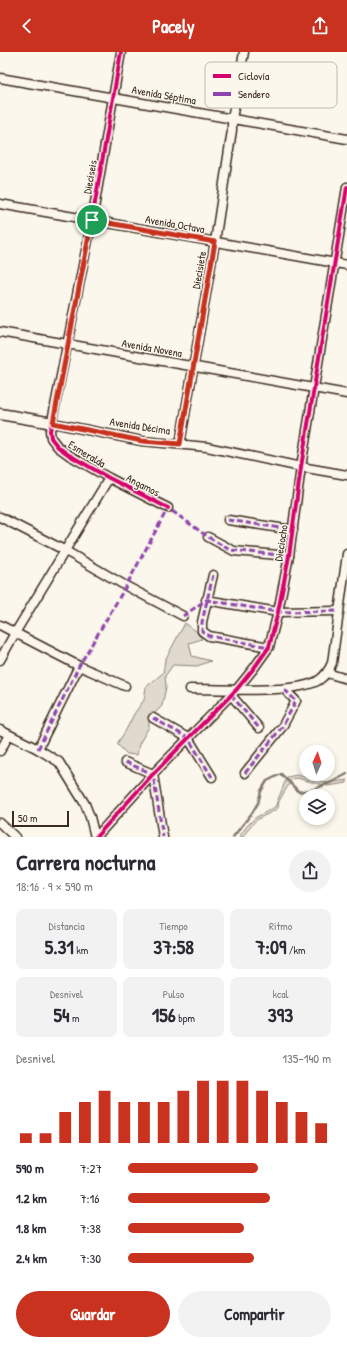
<!DOCTYPE html>
<html lang="es">
<meta charset="utf-8">
<style>
body{margin:0;font-family:"Patrick Hand",sans-serif;background:#f2f2f3;color:#2b2b33;height:100vh;display:flex;flex-direction:column;font-size:15px;white-space:nowrap}
*{box-sizing:border-box;margin:0}
p{font-size:13px;color:#7c7c81}
.icon{flex:none;width:22px;height:22px;fill:none;stroke:currentColor;stroke-width:2;stroke-linecap:round;stroke-linejoin:round}
.map{position:relative;height:785px;overflow:hidden}
.panel{display:flex;flex-direction:column;background:#fff;flex:1}
.panel>*{flex:none}
.needle{width:26px;rotate:3deg}
.fabs{position:absolute;left:299px;top:693px;display:grid;gap:8px}
.fabs a{display:grid;place-items:center;width:36px;height:36px;border-radius:50%;background:#fff;box-shadow:0 2px 6px #0003;font-size:20px}
.scale{position:absolute;left:12px;bottom:10px;width:57px;box-sizing:border-box;padding-left:4px;border:2px solid #3b2a1e;border-top:0;font-size:11px;line-height:14px;white-space:nowrap;color:#3b2a1e;-webkit-text-stroke:3px #fbf7ec;paint-order:stroke}
.pin{position:absolute;display:grid;place-items:center;width:34px;height:34px;color:#fff;margin:-17px;border:2px solid #fff;border-radius:50%;box-shadow:0 1px 4px #0007}
.round{display:grid;place-items:center;flex:none;width:42px;height:42px;border-radius:21px;background:#f2f2f3}
.summary{display:flex;align-items:center;justify-content:space-between;height:68px;padding:0 16px}
h1{font-size:22px;font-weight:700;line-height:30px}
.figures{display:grid;grid-template-columns:repeat(3,1fr);gap:6px;height:68px;padding:4px 16px}
.figures div{display:grid;align-content:center;border-radius:8px;background:#f2f2f3;text-align:center}
.figures b{font-size:20px;font-weight:700}
.figures small{font-size:11px;font-weight:400}
.figures p{font-size:11px}
.chart{height:112px;padding:8px 16px}
.chart p{display:flex;justify-content:space-between}
.chart svg{width:100%;height:72px;margin-top:4px;stroke:#c8321e;stroke-width:6}
.primary-button{display:flex;gap:8px;margin-top:auto;padding:8px 16px}
.primary-button a{flex:1;height:46px;border-radius:24px;background:#c8321e;color:#fff;font-size:16px;font-weight:700;line-height:46px;text-align:center}
.primary-button a+a{background:#f2f2f3;color:#2b2b33}
ul{padding:0 16px;list-style:none;font-size:13px}
li{display:grid;grid-template-columns:64px 48px 1fr;align-items:center;height:30px}
li i{height:10px;border-radius:5px;background:#c8321e}
header{display:flex;justify-content:space-between;align-items:center;height:52px;padding:0 16px;background:#c8321e;color:#fff;font-size:18px;font-weight:700}
.map>svg:first-child{display:block}
</style>
<header><svg class="icon" aria-label="back" viewBox="0 0 24 24"><path d="M15 5l-7 7 7 7"/></svg>Pacely<svg class="icon" aria-label="share" viewBox="0 0 24 24"><path d="M12 15V3M7 8l5-5 5 5M5 13v7h14v-7"/></svg></header>
<div class="map">
<svg width="347" height="785" viewBox="0 0 347 785">
<rect width="100%" height="100%" fill="#fbf7ec"/>
<filter id="ink" filterUnits="userSpaceOnUse"><feTurbulence type="fractalNoise" baseFrequency=".025" numOctaves="2"/><feDisplacementMap in="SourceGraphic" scale="8" xChannelSelector="R" yChannelSelector="G"/><feConvolveMatrix kernelMatrix="1 2 1 2 8 2 1 2 1" color-interpolation-filters="sRGB"/></filter>
<g filter="url(#ink)">
<g fill="#dfd9ce" stroke="#8d8276">
<polygon points="185,571 197,580 202,587 189,591 192,604 211,609 197,614 173,613 165,624 166,635 162,654 149,667 149,675 139,692 137,703 127,702 117,692 126,678 134,662 144,648 146,635 163,621 165,608"/>
<path d="M297 723 327 731 347 728V731L328 734 297 726 292 727 279 749 278 756C272 761 264 763 258 767 251 772 247 779 243 785H239L247 774 255 766 275 755 287 725Z"/>
</g>
<g fill="none" stroke-linecap="round" stroke-linejoin="round">
<polyline stroke="#85796d" stroke-width="2.5" points="233,785 252,761 258,751 261,739 267,729 281,722 299,740 314,737 332,730 347,722"/>
<defs>
<g id="minor">
<polyline points="121,0 92,168 50,379 51,386 58,395 69,403 109,426 168,456"/>
<polyline points="0,26 347,87"/>
<polyline points="0,152 347,213"/>
<polyline points="0,280 347,342"/>
<polyline points="53,371 142,389 207,395 301,415 347,423"/>
<polyline points="180,392 215,190 232,78 232,67 244,0"/>
<polyline points="0,465 64,498 126,534 183,564"/>
<polyline points="228,468 293,478"/>
<polyline points="208,485 234,499 289,504"/>
<polyline points="213,523 202,570 202,579 209,584 269,595"/>
<polyline points="206,548 278,560 338,559"/>
<polyline points="0,573 79,614 125,634"/>
<polyline points="0,608 15,581 109,426"/>
<polyline points="327,621 347,627"/>
<path d="M190 637C218 637 298 642 319 628 325 624 329 618 332 611L347 502"/>
<polyline points="231,643 259,676"/>
<polyline points="153,666 188,686 212,725"/>
<polyline points="0,678 38,697 59,710 85,752 90,765 95,785"/>
<polyline points="38,697 79,614"/>
<polyline points="0,699 9,683"/>
<polyline points="125,710 153,722 163,785"/>
<polyline points="245,721 282,675 296,649 284,637"/>
<polyline points="0,771 15,785"/>
<polyline points="96,785 153,722 237,637 254,616 269,595 278,560 289,504 301,415 347,135"/>
</g>
<polyline id="tertiary" points="0,362 53,371"/>
</defs>
<use href="#minor" stroke="#3b2a1e" stroke-width="11"/>
<use href="#tertiary" stroke="#3b2a1e" stroke-width="13"/>
<use href="#minor" stroke="#fbf7ec" stroke-width="8"/>
<use href="#tertiary" stroke="#fbf7ec" stroke-width="10"/>
<g stroke="#8e44ad" stroke-width="3" stroke-dasharray="6 3" stroke-linecap="butt">
<polyline points="228,468 293,478"/>
<polyline points="213,523 202,570 202,579 209,584 269,595"/>
<polyline points="183,564 206,548 278,560 338,559"/>
<polyline points="231,643 259,676"/>
<polyline points="153,666 188,686 212,725"/>
<polyline points="38,697 79,614 126,534 168,456 208,485 230,498 289,504"/>
<polyline points="125,710 153,722 163,785"/>
<polyline points="245,721 282,675 296,649 284,637"/>
</g>
<defs>
<g id="cycleway">
<polyline points="121,0 92,168 50,379 51,386 58,395 69,403 109,426 168,456"/>
<polyline points="96,785 153,722 237,637 254,616 269,595 278,560 289,504 301,415 347,135"/>
</g>
</defs>
<use href="#cycleway" stroke="#fbf7ec" stroke-width="6"/>
<use href="#cycleway" stroke="#d6006c" stroke-width="4"/>
</g>
</g>
<g fill="none" stroke-linecap="round" stroke-linejoin="round" filter="url(#ink)">
<defs>
<polygon id="route" points="92,168 215,190 180,392 142,389 53,371"/>
</defs>
<use href="#route" stroke="#fff" stroke-width="8"/>
<use href="#route" stroke="#c8321e" stroke-width="5"/>
</g>
<g text-anchor="middle" dominant-baseline="central" stroke-width="3" stroke-linejoin="round" paint-order="stroke">
<g font-size="11" fill="#3b2a1e" stroke="#fbf7ec">
<text transform="translate(164 43) rotate(10)">Avenida Séptima</text>
<text transform="translate(90 125) rotate(-80)">Dieciseis</text>
<text transform="translate(175 172) rotate(10)">Avenida Octava</text>
<text transform="translate(199 218) rotate(-80)">Diecisiete</text>
<text transform="translate(152 296) rotate(10)">Avenida Novena</text>
<text transform="translate(140 374) rotate(9)">Avenida Décima</text>
<text transform="translate(87 402) rotate(31)">Esmeralda</text>
<text transform="translate(143 433) rotate(27)">Angamos</text>
<text transform="translate(281 491) rotate(-81)">Dieciocho</text>
</g>
</g>
<rect x="205" y="10" width="132" height="46" rx="6" fill="#fbf7ec" stroke="#c1baae" stroke-width="1"/>
<rect x="213" y="22" width="18" height="4" fill="#d6006c"/>
<rect x="213" y="40" width="18" height="4" fill="#8e44ad"/>
<g font-size="11" fill="#3b2a1e">
<text x="238" y="28">Ciclovía</text>
<text x="238" y="46">Sendero</text>
</g>
</svg>
<div class="fabs">
<a><svg class="needle" viewBox="-14 -14 28 28"><path d="M0-13l5 13h-10z" fill="#e53935"/><path d="M0 13l5-13h-10z" fill="#7c7c81"/></svg></a>
<a><svg class="icon" aria-label="layers" viewBox="0 0 24 24"><path d="M12 4l9 5-9 5-9-5zM3 14l9 5 9-5"/></svg></a>
</div>
<div class="scale">50 m</div>
<div class="pin" style="left:92px;top:168px;background:#1e9e55"><svg class="icon" aria-label="arrive" viewBox="0 0 24 24"><path d="M6 21V4h12l-3 4 3 4H6"/></svg></div>
</div>
<section class="panel">
<div class="summary"><div><h1>Carrera nocturna</h1><p>18:16 · 9 × 590 m</p></div><a class="round"><svg class="icon" aria-label="share" viewBox="0 0 24 24"><path d="M12 15V3M7 8l5-5 5 5M5 13v7h14v-7"/></svg></a></div>
<div class="figures">
<div><p>Distancia</p><b>5.31<small> km</small></b></div>
<div><p>Tiempo</p><b>37:58</b></div>
<div><p>Ritmo</p><b>7:09<small> /km</small></b></div>
</div>
<div class="figures">
<div><p>Desnivel</p><b>54<small> m</small></b></div>
<div><p>Pulso</p><b>156<small> bpm</small></b></div>
<div><p>kcal</p><b>393</b></div>
</div>
<div class="chart"><p><span>Desnivel</span>135–140 m</p>
<svg viewBox="0 0 160 44" preserveAspectRatio="none"><path d="M5 44V38M15 44V38M25 44V25M35 44V19M45 44V12M55 44V19M65 44V19M75 44V19M85 44V12M95 44V6M105 44V6M115 44V6M125 44V12M135 44V19M145 44V25M155 44V32"/></svg>
</div>
<ul>
<li><b>590 m</b>7:27<i style="width:64%"></i></li>
<li><b>1.2 km</b>7:16<i style="width:70%"></i></li>
<li><b>1.8 km</b>7:38<i style="width:57%"></i></li>
<li><b>2.4 km</b>7:30<i style="width:62%"></i></li>
</ul>
<div class="primary-button"><a>Guardar</a><a>Compartir</a></div>
</section>
